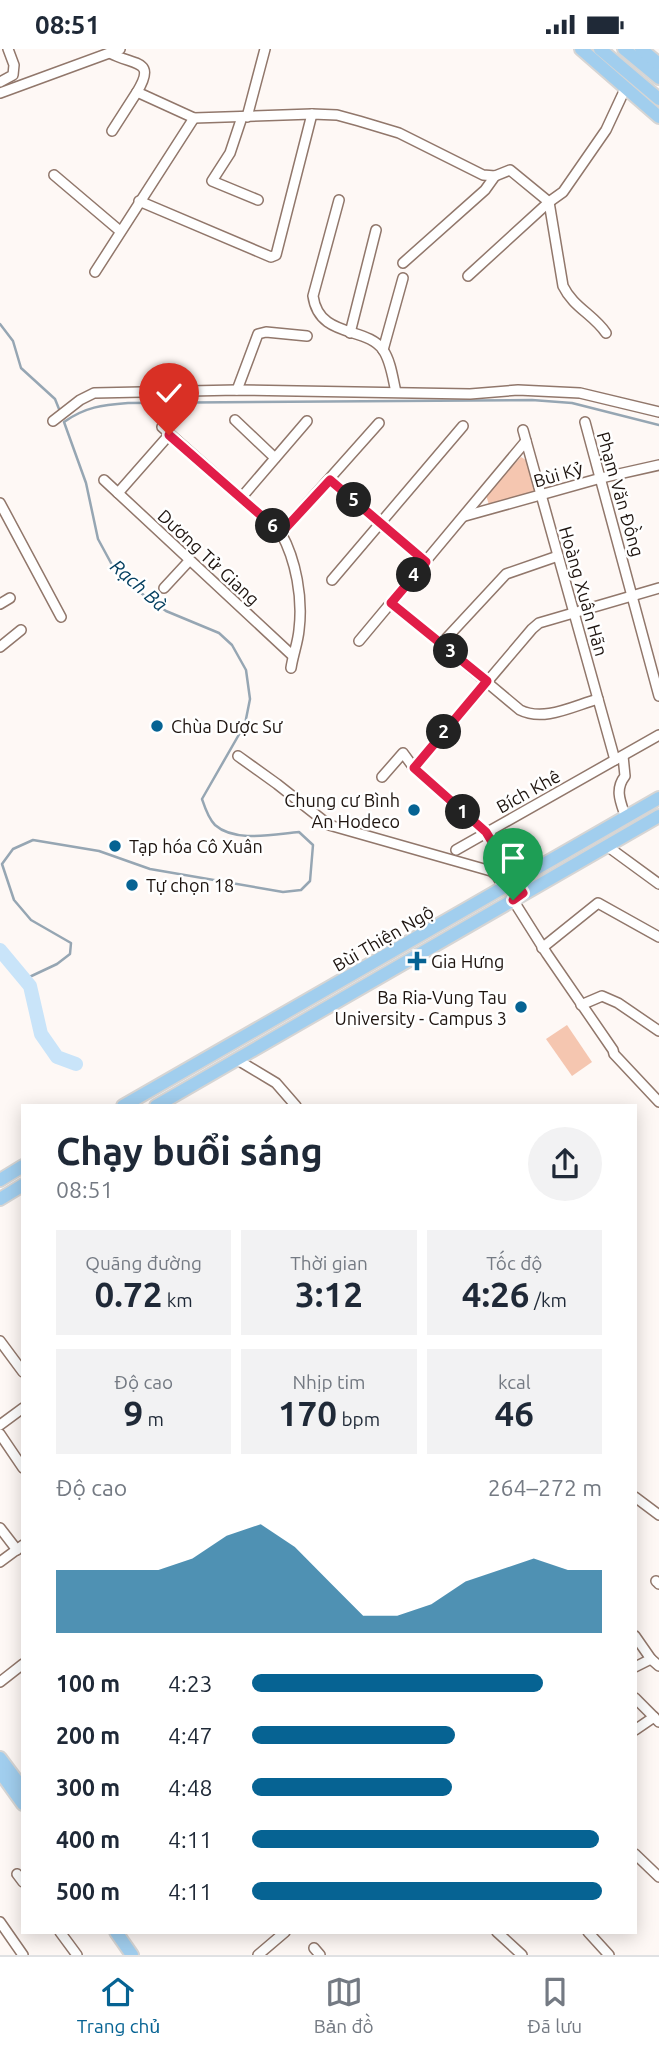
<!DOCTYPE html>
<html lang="vi">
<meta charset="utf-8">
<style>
body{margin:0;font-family:Ubuntu,sans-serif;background:#f2f2f3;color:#1f2937;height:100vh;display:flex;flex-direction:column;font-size:26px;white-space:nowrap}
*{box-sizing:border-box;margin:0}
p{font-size:23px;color:#747a83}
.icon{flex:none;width:38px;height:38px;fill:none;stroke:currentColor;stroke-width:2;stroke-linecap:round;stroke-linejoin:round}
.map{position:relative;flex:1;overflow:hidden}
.details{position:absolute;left:21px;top:1055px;width:616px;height:830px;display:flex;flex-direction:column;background:#fff;border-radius:0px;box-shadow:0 4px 18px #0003}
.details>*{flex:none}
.pin{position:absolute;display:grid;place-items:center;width:60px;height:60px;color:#fff;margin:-72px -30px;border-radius:50% 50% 50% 0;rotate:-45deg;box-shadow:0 0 7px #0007}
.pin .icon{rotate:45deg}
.km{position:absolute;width:35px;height:35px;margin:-18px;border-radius:50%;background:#222;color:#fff;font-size:19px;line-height:35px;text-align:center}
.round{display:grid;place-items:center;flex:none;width:74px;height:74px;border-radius:37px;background:#f2f2f3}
.head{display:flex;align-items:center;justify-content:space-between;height:119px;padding:0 35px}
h1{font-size:38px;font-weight:700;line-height:52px}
.figures{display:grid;grid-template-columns:repeat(3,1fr);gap:10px;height:119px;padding:7px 35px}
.figures div{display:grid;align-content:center;border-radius:0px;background:#f2f2f3;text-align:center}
.figures b{font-size:35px;font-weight:700}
.figures small{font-size:19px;font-weight:400}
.figures p{font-size:19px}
.chart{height:196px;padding:14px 35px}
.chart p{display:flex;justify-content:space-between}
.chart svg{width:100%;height:126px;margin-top:7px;fill:#066393;opacity:.7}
ul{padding:0 35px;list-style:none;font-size:23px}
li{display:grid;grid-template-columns:112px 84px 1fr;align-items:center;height:52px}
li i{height:18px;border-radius:9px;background:#066393}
.status{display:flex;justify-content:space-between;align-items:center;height:49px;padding:0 35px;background:#fff;direction:ltr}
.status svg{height:19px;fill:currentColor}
.dock{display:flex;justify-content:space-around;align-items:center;height:98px;border-top:2px solid #e0e1e3;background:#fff;font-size:19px;color:#747a83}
.dock a{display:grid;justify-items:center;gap:4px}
.dock .active{color:#066393}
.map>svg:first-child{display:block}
</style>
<div class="status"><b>08:51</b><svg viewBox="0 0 49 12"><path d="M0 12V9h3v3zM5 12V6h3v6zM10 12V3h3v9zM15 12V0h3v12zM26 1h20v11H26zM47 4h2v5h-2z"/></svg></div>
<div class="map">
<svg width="659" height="1906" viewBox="0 0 659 1906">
<rect width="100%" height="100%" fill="#fef8f5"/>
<g fill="#f5c6b0">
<polygon points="521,408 526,411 536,440 530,445 489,456 486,446"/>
<polygon points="567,976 592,1013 572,1027 546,990"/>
</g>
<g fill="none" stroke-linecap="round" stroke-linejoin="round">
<g stroke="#96a6b3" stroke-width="2.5">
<polyline points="0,275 13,292 21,319 55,350 59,360"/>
<path d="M23 931 57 915 70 905 71 894 31 871 14 851 2 815 13 800 33 791 99 802 150 820 283 843 301 841 310 832 313 796 299 783C275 785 235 794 215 776 208 769 205 759 202 750L245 675 250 650 246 621 232 596 219 584 166 562 134 539 111 514 98 490 86 434 64 373C85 358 102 356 128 354L532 351 572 354 659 376"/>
</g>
<polyline stroke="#c9e4f9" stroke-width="14" points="0,901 30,937 41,985 57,1008 76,1015"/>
<defs>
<g id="minor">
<path d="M110 4C134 17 157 10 137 43L194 69 312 65 337 66 359 72 399 84 483 126 495 127 510 121 549 153 563 237C573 258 594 266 606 284"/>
<polyline points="0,33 13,26 14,16 8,0"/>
<polyline points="0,44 120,0"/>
<polyline points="242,68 230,104 212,132 258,151"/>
<polyline points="247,68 265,0"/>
<polyline points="112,82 137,43"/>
<polyline points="54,126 120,182"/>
<path d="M339 151 313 247C319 290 367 277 383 301 391 312 393 331 396 343"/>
<polyline points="139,152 271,208 276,206 312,65"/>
<polyline points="403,214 485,141 495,127"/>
<polyline points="95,223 194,69"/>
<polyline points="468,227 549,153 563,143 606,81 626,38"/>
<polyline points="350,284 376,181"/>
<polyline points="383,301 403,229"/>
<polyline points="237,341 258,285 266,283 307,287"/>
<polyline points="235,371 275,409"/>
<polyline points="53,372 80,351 94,344 237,341 470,345 518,341 580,344 659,363"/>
<polyline points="585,373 659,647"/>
<path d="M162 378 281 484C296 511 303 549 299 581 298 593 293 606 291 619"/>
<polyline points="523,381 615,711"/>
<polyline points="104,431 293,607"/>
<polyline points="330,431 426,513"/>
<polyline points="118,444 169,386"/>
<polyline points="241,449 307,372"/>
<polyline points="0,454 61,568"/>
<polyline points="465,467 601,429 659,416"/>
<polyline points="281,484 379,374"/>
<polyline points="332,531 463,377"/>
<polyline points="164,539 189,512"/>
<path d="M391 553 520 661C544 673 573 657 598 650"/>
<polyline points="0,555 10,549"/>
<polyline points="359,592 526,392"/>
<polyline points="441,595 506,525 558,507"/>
<polyline points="0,598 21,581"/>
<polyline points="238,707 277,735 329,776 491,822 497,827 504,839"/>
<path d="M623 707 625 727C614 741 621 754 626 769"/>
<polyline points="414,719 532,580 539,574 659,539"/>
<polyline points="382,728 403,704 414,719 486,783 515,832"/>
<polyline points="607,797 659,835"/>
<polyline points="456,801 659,686"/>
<polyline points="513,851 547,905 613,1001 614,1005 659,1053"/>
<polyline points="542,899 598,854 659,888"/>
<polyline points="581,956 602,947 618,954 659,982"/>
<polyline points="236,1010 276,1034 296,1057"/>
<polyline points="0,1292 23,1323"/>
<polyline points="0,1376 23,1359"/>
<polyline points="0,1385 23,1419"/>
<polyline points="635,1448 659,1466"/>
<polyline points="0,1479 17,1501"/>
<polyline points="0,1513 23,1496"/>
<polyline points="656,1532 659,1535"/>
<polyline points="635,1587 651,1610 659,1617"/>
<polyline points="635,1618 651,1610"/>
<polyline points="0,1633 23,1615"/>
<polyline points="635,1649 659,1673"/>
<polyline points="635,1681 654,1668"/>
<polyline points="635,1805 659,1828"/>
<polyline points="17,1825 23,1833"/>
<polyline points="0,1873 23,1906"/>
<polyline points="60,1883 77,1906"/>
<polyline points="497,1883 522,1906"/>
<polyline points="588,1883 609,1906"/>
<polyline points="314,1899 320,1906"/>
<polyline points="258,1906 285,1883"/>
</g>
<g id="major">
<polyline points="581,0 659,68"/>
<polyline points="600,0 659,50"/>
<polyline points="624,0 659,29"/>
<polyline points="641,0 659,15"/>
<polyline points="123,1057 659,749"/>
<polyline points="156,1057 659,767"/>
<polyline points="0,1131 23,1117"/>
<polyline points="0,1150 23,1136"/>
<polyline points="0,1709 23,1740"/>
<polyline points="0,1723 23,1755"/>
<polyline points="116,1883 132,1906"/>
</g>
</defs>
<use href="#minor" stroke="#91776b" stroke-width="12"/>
<use href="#major" stroke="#d6d5d4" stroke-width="16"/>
<use href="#minor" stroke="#fff" stroke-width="9"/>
<use href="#major" stroke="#a1ceee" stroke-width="12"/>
</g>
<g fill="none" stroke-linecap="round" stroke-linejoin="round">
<defs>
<polyline id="route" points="169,386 281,484 330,431 426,513 391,554 487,632 414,719 486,783 523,844 513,851"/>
</defs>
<use href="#route" stroke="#fff" stroke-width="14"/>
<use href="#route" stroke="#e11d48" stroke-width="9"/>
</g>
<g fill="#066393" stroke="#fff" stroke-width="2.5">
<circle cx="157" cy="677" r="7"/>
<circle cx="414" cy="761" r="7"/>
<circle cx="115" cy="797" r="7"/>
<circle cx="132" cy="836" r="7"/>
<path d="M413.5 901.5h7v7h7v7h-7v7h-7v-7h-7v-7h7z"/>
<circle cx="521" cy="958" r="7"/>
</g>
<g text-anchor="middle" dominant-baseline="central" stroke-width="5" stroke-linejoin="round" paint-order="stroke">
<g font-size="18" fill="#1e140f" stroke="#fff">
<text transform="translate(558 425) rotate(-16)">Bùi Kỷ</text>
<text transform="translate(621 445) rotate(74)">Phạm Văn Đồng</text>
<text transform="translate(209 508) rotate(43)">Dương Tử Giang</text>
<text transform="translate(584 542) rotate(74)">Hoàng Xuân Hãn</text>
<text transform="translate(528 742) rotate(-29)">Bích Khê</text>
<text transform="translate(383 889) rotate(-30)">Bùi Thiện Ngộ</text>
</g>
<g font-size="18" fill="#1e140f" stroke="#fff" text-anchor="start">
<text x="171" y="677">Chùa Dược Sư</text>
<text x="400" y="751" text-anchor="end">Chung cư Bình<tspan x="400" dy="21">An Hodeco</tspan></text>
<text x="129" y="797">Tạp hóa Cô Xuân</text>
<text x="146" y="836">Tự chọn 18</text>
<text x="431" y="912">Gia Hưng</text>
<text x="507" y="948" text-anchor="end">Ba Ria-Vung Tau<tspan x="507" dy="21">University - Campus 3</tspan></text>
</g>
<g font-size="19" font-style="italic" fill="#043f60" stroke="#fff">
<text transform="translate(139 536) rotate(41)">Rạch Bà</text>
</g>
</g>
</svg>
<div class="pin" style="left:513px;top:851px;background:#1e9e55"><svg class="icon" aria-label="arrive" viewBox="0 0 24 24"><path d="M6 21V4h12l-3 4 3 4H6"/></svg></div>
<div class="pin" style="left:169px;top:386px;background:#d93025"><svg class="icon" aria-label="check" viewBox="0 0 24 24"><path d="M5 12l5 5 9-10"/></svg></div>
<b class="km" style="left:463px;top:763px">1</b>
<b class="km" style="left:444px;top:683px">2</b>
<b class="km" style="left:451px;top:602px">3</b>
<b class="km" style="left:414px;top:526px">4</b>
<b class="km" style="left:354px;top:451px">5</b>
<b class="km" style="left:273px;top:477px">6</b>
<section class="details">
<div class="head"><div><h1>Chạy buổi sáng</h1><p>08:51</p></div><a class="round"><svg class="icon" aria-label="share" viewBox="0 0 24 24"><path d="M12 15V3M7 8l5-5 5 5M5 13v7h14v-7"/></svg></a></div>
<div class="figures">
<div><p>Quãng đường</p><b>0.72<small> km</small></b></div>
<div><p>Thời gian</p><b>3:12</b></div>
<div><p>Tốc độ</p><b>4:26<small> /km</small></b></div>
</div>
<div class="figures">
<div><p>Độ cao</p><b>9<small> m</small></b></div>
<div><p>Nhịp tim</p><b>170<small> bpm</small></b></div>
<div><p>kcal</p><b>46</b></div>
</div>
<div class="chart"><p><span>Độ cao</span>264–272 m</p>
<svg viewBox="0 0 160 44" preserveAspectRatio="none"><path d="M0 44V22L10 22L20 22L30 22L40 18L50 10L60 6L70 14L80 26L90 38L100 38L110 34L120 26L130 22L140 18L150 22L160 22V44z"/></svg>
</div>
<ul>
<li><b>100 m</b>4:23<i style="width:83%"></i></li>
<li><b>200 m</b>4:47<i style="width:58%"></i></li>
<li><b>300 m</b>4:48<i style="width:57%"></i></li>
<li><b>400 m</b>4:11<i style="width:99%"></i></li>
<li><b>500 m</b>4:11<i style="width:100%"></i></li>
</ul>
</section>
</div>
<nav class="dock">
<a class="active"><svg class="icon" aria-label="home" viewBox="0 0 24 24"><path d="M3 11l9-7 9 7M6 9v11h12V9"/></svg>Trang chủ</a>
<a><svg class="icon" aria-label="map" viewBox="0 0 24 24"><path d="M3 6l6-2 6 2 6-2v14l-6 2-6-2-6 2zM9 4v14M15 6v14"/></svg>Bản đồ</a>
<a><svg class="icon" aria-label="saved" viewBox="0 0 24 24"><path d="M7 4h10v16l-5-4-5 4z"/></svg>Đã lưu</a>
</nav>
